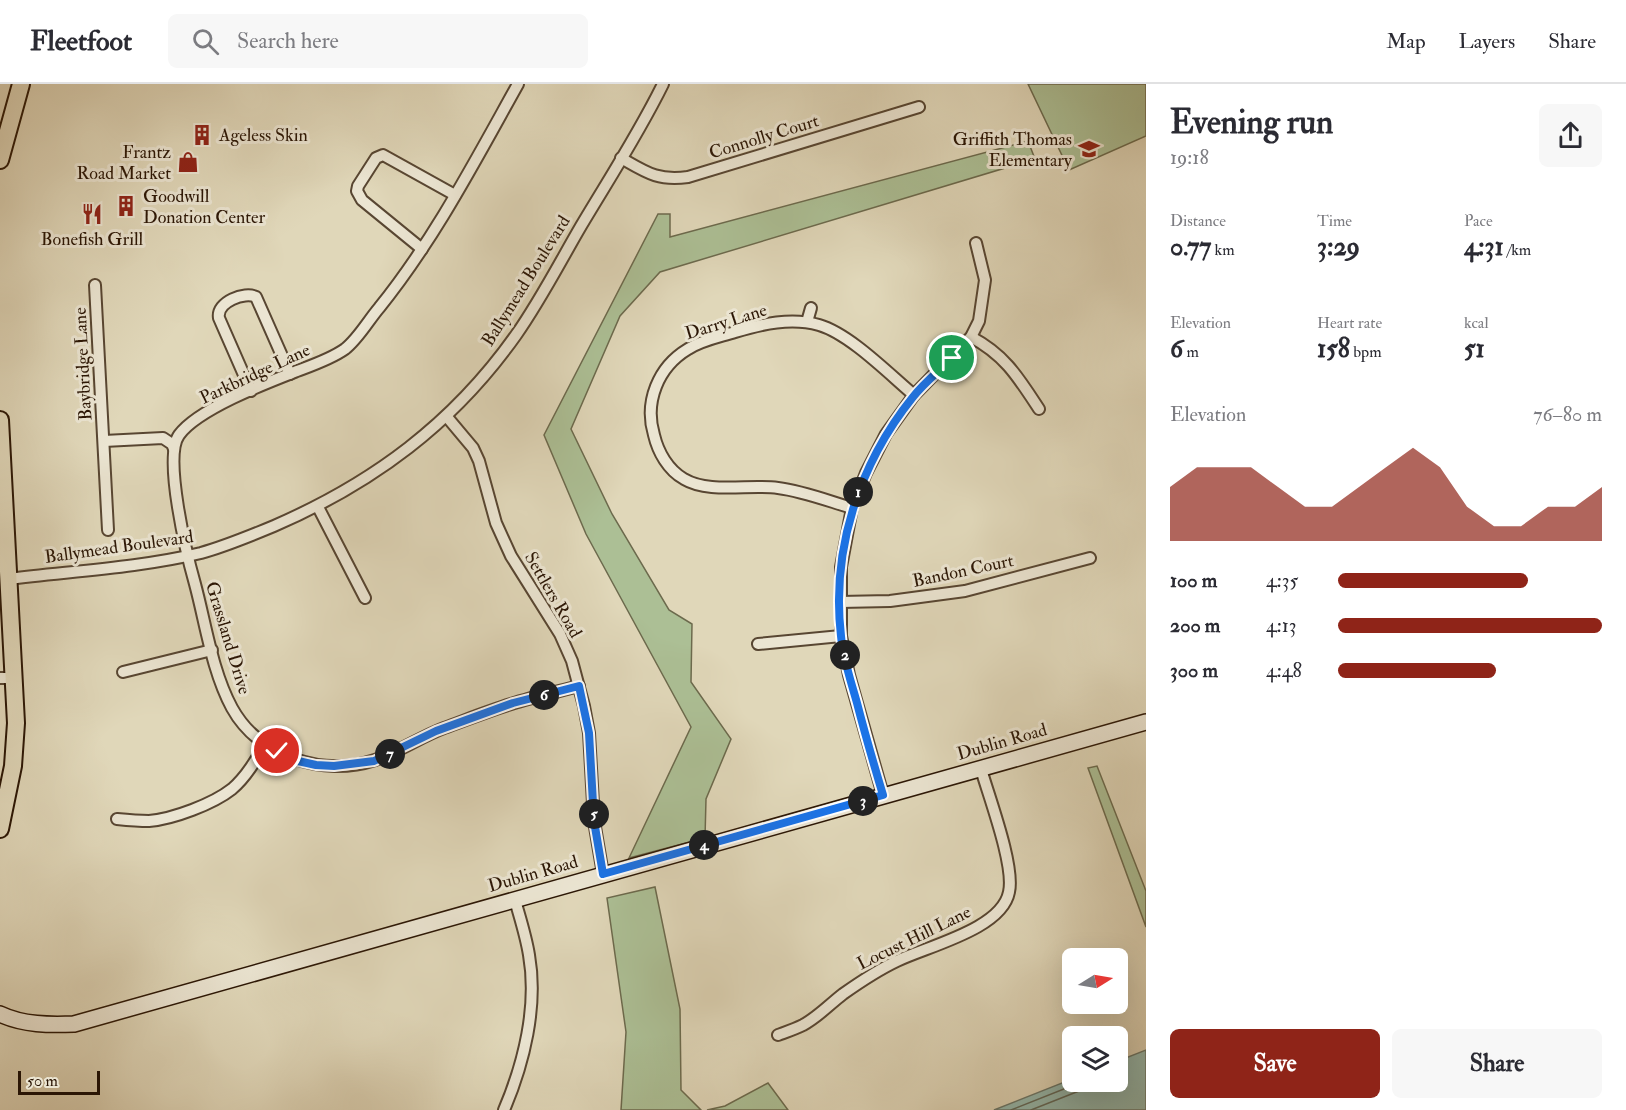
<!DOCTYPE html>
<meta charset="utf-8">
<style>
body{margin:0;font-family:"IM FELL Double Pica",serif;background:#f7f7f7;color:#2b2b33;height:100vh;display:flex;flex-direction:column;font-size:22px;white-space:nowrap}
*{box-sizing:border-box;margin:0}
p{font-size:20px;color:#7c7c81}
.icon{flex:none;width:33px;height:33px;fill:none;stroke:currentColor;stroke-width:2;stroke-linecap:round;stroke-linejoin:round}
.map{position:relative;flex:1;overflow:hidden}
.details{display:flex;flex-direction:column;background:#fff;width:480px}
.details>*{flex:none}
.needle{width:39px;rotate:79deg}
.fabs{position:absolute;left:1062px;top:864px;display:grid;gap:12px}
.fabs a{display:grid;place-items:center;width:66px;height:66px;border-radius:9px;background:#fff;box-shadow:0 6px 24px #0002;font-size:30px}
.scale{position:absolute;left:18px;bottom:15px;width:82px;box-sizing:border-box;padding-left:6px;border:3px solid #2b1605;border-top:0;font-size:16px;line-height:21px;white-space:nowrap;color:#2b1605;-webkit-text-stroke:4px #ebe5d2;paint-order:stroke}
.pin{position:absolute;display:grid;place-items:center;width:51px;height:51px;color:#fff;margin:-26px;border:3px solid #fff;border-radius:50%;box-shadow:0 2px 6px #0007}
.km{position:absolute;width:30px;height:30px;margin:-15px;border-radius:50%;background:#222;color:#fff;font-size:16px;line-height:30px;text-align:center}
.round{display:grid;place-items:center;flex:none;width:63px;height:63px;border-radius:9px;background:#f7f7f7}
.head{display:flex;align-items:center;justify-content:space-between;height:102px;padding:0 24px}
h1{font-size:33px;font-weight:700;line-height:45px}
.stats{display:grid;grid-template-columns:repeat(3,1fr);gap:9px;height:102px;padding:6px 24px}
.stats div{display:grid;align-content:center}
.stats b{font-size:26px;font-weight:700}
.stats small{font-size:16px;font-weight:400}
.stats p{font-size:16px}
.chart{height:168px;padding:12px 24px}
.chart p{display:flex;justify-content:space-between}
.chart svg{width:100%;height:108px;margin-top:6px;fill:#8f2418;opacity:.7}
.action{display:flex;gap:12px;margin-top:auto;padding:12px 24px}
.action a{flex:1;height:69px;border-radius:9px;background:#8f2418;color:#fff;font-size:24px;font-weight:700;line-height:69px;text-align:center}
.action a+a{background:#f7f7f7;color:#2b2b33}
ul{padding:0 24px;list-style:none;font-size:20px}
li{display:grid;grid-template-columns:96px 72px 1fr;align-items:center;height:45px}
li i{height:15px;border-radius:8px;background:#8f2418}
header{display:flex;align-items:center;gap:36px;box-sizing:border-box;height:84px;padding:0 30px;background:#fff;border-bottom:2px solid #e1e1e2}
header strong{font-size:28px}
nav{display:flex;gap:33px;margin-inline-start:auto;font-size:21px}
.search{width:420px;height:54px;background:#f7f7f7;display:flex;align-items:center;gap:15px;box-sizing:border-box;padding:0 21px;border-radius:9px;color:#7c7c81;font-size:22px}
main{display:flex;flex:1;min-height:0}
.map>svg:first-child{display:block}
</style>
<header>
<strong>Fleetfoot</strong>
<div class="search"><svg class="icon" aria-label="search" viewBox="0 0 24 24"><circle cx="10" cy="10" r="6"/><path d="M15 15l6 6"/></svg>Search here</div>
<nav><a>Map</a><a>Layers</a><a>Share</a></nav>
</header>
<main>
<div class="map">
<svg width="1146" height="1026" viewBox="0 0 1146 1026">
<rect width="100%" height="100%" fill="#e0d7b9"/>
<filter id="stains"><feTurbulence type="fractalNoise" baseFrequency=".00333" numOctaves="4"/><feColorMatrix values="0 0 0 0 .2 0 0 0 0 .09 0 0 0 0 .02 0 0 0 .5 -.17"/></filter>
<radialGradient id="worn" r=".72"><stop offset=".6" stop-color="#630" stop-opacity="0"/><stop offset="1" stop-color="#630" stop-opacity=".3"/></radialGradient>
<g fill="#acbf95" stroke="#6c6a4d" stroke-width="1.5">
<polygon points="1028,0 1146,0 1146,52 1069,86"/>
<polygon points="1028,57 1035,75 660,188 620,232 571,345 612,430 669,526 692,540 691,598 731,655 706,715 705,754 629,774 691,643 586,450 544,351 658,130 670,130 670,153"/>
<polygon points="1097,682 1146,807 1146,843 1088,684"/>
<polygon points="655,803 680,925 681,1006 701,1026 621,1026 626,948 607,814"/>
<polygon points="768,999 788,1026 707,1026 725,1022"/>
</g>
<polygon fill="#94bab0" stroke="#6a786c" stroke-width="1.5" points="1146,966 1146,1026 994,1026 1072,995 1072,998 1118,998 1118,977"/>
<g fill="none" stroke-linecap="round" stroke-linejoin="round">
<g stroke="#60685a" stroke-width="1.5">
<polyline points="1011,1026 1074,1001 1078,998"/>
<polyline points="1031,1026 1079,1007 1086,998"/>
</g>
<defs>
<g id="street">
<path d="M518 0C475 77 434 156 379 224 368 237 358 255 345 265 331 275 313 281 297 287 266 299 198 325 179 351 163 373 187 472 195 500 206 541 212 587 232 624 259 673 323 693 375 676 399 668 420 653 444 644 466 636 488 627 511 620 533 613 556 608 579 602"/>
<path d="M621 74C647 89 658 97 688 93L919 23"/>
<polyline points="422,165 362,116 357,107 358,102 376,74 383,71 455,111"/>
<polyline points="95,201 108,446"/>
<polyline points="807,238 811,224"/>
<path d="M971 253C1005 271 1018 293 1039 325"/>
<path d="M251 307 219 234C216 218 245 207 256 213L290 290"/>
<polyline points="447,333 473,364 479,377 496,439 511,472 560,550 572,577 584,622 589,649 594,737 603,790"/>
<polyline points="104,357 163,354 172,360 174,365"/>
<polyline points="318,423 365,514"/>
<path d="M852 424C828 417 803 407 778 404 749 400 709 410 684 395 668 386 658 368 654 351 644 318 658 283 688 265 702 256 719 253 735 248 762 240 791 233 819 241 850 250 889 290 914 311"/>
<path d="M8 495C72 487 138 484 201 469 226 462 250 452 274 442 373 399 453 340 516 251 540 217 560 178 581 142 609 95 639 49 663 0"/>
<polyline points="840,518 890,517 965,507 1090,474"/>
<polyline points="758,560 841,552"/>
<polyline points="123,588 212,566"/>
<polyline points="0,594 14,594"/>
<polyline points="883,711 849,591 841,552 841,483 852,424 866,389 886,350 914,311 971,253 979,237 985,196 976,159"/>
<path d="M117 735C127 736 139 737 149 737 173 735 213 720 232 705 246 693 256 676 265 660"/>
<path d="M778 951C786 948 795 945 803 941 818 933 830 920 843 910 860 898 878 886 897 877 928 862 1002 845 1009 808 1015 782 989 713 981 685"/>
<path d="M504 1026C524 979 538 922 529 871 526 852 520 834 515 816"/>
</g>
<path id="secondary" d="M0 930C23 941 50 941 74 940L1146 638"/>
<g id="primary">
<polyline points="0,76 21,0"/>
<polyline points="0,336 16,639 13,682 0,745"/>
</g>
</defs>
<use href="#street" stroke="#584632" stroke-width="14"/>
<use href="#secondary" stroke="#2b1605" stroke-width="18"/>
<use href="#primary" stroke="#2b1605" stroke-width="20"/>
<use href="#street" stroke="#ebe5d2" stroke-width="10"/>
<use href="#secondary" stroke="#ebe5d2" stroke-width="15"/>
<use href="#primary" stroke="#e0d7b9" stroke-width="16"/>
</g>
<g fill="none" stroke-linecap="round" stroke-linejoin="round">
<defs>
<path id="route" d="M277 667 298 677 316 681 334 682 374 677 436 647 513 619 579 602 589 649 594 737 603 790 883 711C874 681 865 650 857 619 851 597 843 575 841 552 831 466 859 380 913 313 924 299 939 287 952 274"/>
</defs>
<use href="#route" stroke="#fff" stroke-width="12"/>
<use href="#route" stroke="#1a73e8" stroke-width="8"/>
</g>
<defs>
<symbol id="building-bare" viewBox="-9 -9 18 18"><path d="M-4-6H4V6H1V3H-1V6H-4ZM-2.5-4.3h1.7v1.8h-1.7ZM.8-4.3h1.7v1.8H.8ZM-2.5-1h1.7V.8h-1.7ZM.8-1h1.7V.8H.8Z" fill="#8f2418" stroke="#ebe5d2" stroke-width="2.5" paint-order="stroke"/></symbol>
<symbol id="school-bare" viewBox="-9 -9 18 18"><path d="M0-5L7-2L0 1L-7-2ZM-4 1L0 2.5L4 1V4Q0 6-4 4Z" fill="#8f2418" stroke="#ebe5d2" stroke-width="2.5" paint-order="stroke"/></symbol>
<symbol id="shop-bare" viewBox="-9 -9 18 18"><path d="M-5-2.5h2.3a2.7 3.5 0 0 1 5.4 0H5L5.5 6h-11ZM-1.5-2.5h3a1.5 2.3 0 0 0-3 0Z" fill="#8f2418" stroke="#ebe5d2" stroke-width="2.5" paint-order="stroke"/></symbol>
<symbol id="restaurant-bare" viewBox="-9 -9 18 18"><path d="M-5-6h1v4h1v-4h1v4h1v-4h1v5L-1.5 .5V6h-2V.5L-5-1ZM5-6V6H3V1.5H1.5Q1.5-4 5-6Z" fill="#8f2418" stroke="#ebe5d2" stroke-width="2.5" paint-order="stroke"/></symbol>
</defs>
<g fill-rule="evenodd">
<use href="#building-bare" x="187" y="36" width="30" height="30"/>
<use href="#school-bare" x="1074" y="50" width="30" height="30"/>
<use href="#shop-bare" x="173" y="63" width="30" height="30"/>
<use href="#building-bare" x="111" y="107" width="30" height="30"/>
<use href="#restaurant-bare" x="77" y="115" width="30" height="30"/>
</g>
<g text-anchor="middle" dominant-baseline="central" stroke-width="6" stroke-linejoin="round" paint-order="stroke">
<g font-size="18" fill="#2b1605" stroke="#ebe5d2" text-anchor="start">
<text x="219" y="51">Ageless Skin</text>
<text x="1072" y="55" text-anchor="end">Griffith Thomas<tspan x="1072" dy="21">Elementary</tspan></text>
<text x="171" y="68" text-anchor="end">Frantz<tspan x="171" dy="21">Road Market</tspan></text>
<text x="143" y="112">Goodwill<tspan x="143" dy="21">Donation Center</tspan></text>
<text x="92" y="155" text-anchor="middle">Bonefish Grill</text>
</g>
<g font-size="18" fill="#2b1605" stroke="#ebe5d2">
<text transform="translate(764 53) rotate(-17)">Connolly Court</text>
<text transform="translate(526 197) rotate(-58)">Ballymead Boulevard</text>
<text transform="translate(726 238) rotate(-17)">Darry Lane</text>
<text transform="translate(83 280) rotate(-93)">Baybridge Lane</text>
<text transform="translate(255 290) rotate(-25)">Parkbridge Lane</text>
<text transform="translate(119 463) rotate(-8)">Ballymead Boulevard</text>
<text transform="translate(963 487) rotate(-12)">Bandon Court</text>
<text transform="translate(553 511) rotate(60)">Settlers Road</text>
<text transform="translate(228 554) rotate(73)">Grassland Drive</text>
<text transform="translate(1002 658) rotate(-16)">Dublin Road</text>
<text transform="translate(533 790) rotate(-16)">Dublin Road</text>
<text transform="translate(914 854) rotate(-26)">Locust Hill Lane</text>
</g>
</g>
<rect width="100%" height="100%" filter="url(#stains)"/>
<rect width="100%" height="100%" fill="url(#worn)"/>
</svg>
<div class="fabs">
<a><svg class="needle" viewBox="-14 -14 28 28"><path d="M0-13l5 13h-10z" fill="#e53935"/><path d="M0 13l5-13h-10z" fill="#7c7c81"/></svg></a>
<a><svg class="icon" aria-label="layers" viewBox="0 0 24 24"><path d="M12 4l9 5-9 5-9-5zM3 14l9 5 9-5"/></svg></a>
</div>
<div class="scale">50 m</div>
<div class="pin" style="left:952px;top:274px;background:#1e9e55"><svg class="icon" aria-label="arrive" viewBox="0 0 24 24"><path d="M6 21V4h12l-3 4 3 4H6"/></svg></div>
<div class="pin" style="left:277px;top:667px;background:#d93025"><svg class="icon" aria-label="check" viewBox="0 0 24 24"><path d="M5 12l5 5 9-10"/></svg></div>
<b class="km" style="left:858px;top:408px">1</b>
<b class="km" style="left:845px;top:571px">2</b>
<b class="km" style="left:863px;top:717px">3</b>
<b class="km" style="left:704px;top:761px">4</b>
<b class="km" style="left:594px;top:730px">5</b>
<b class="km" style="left:544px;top:611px">6</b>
<b class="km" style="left:390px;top:670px">7</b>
</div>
<section class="details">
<div class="head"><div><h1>Evening run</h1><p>19:18</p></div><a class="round"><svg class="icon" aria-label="share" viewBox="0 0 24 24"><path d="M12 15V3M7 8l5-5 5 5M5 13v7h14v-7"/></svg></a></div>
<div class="stats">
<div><p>Distance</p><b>0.77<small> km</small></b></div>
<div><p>Time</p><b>3:29</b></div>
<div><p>Pace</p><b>4:31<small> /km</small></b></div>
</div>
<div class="stats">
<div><p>Elevation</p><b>6<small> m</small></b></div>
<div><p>Heart rate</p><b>158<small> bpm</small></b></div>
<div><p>kcal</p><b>51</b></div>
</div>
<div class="chart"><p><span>Elevation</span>76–80 m</p>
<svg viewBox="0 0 160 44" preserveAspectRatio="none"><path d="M0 44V22L10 14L20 14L30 14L40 22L50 30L60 30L70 22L80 14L90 6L100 14L110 30L120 38L130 38L140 30L150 30L160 22V44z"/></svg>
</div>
<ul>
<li><b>100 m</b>4:35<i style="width:72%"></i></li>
<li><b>200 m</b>4:13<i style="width:100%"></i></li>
<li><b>300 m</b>4:48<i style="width:60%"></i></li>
</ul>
<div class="action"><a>Save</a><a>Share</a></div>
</section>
</main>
